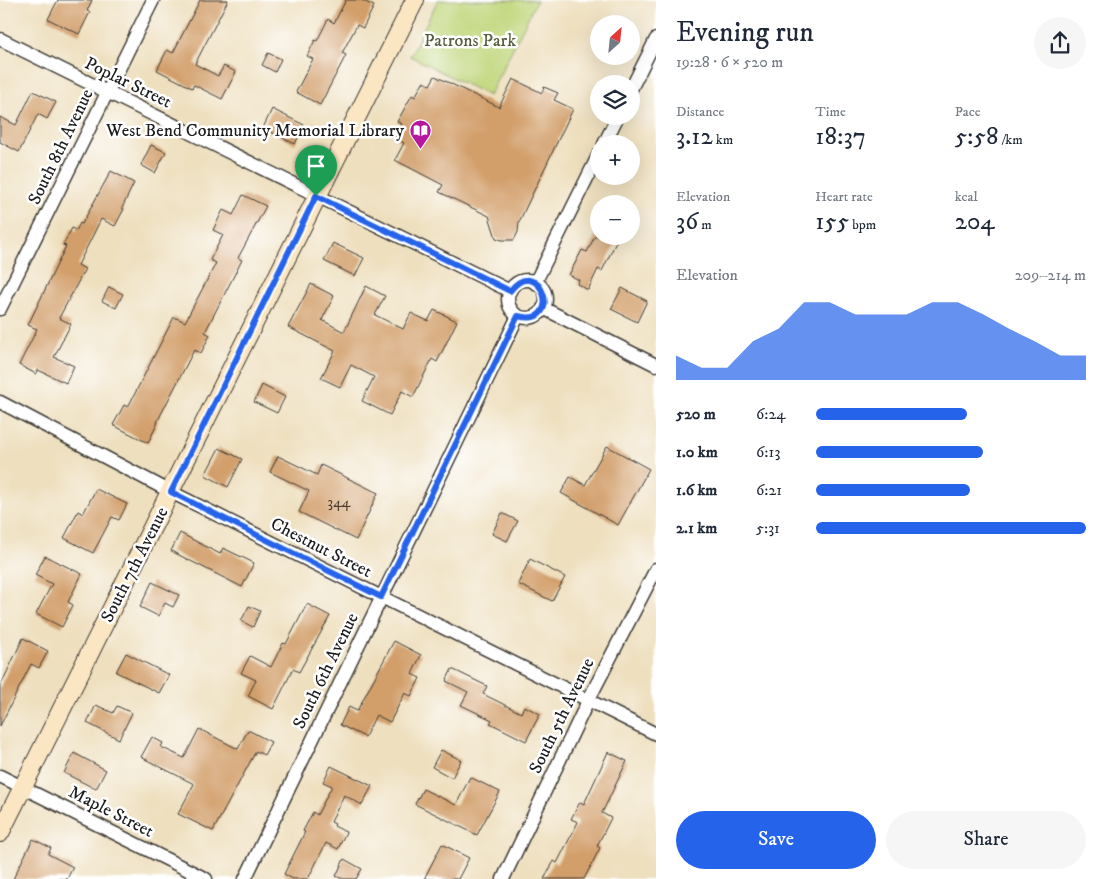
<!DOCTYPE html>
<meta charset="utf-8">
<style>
body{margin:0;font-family:"IM FELL DW Pica",serif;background:#f6f6f7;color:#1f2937;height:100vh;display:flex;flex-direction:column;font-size:19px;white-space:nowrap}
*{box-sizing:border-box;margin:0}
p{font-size:16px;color:#747a83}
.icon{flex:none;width:28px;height:28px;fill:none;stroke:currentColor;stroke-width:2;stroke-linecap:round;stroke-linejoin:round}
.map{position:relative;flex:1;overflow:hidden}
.panel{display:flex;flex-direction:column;background:#fff;width:450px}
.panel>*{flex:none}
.needle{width:32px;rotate:27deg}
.fabs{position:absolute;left:590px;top:15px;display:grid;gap:10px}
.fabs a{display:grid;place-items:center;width:50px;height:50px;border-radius:50%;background:#fff;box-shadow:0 5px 20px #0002;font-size:25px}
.pin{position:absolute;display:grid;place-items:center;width:42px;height:42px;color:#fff;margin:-51px -21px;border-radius:50% 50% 50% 0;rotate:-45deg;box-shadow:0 0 5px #0007}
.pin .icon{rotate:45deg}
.round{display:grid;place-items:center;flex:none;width:52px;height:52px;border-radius:26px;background:#f6f6f7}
.head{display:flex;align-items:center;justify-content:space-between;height:85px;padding:0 20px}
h1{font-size:28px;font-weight:600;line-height:38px}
.stats{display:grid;grid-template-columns:repeat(3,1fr);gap:8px;height:85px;padding:5px 20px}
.stats div{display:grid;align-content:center}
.stats b{font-size:25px;font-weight:600}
.stats small{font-size:14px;font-weight:400}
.stats p{font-size:14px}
.chart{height:140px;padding:10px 20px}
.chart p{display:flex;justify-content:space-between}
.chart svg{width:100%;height:90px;margin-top:5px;fill:#2563eb;opacity:.7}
.primary-button{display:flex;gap:10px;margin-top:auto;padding:10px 20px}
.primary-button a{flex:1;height:58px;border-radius:30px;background:#2563eb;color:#fff;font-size:20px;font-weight:600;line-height:58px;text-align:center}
.primary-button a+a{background:#f6f6f7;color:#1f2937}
ul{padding:0 20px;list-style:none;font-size:16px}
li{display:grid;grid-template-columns:80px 60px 1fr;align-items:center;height:38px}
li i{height:12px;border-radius:6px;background:#2563eb}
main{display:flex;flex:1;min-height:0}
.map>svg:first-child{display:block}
</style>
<main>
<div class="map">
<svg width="656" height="879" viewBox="0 0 656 879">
<rect width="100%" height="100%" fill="#fff"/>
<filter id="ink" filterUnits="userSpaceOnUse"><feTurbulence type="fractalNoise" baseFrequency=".02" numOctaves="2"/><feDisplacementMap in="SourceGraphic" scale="10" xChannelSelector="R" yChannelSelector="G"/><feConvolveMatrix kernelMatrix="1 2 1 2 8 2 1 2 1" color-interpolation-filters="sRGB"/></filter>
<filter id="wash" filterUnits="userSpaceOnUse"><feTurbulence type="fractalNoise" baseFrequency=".0096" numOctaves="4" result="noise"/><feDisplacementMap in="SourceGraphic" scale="20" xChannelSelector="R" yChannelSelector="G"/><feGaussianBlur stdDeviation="1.12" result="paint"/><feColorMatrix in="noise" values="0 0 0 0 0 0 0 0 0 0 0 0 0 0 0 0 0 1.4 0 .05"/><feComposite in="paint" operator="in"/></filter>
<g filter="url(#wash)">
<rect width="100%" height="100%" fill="#eedfbe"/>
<polygon fill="#c0d67a" stroke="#6e794b" points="438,0 537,0 489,96 410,56"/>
<g id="blocks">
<g fill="#d29f6b">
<polygon points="58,0 92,0 87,11 90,12 79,34 48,19"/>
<polygon points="200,0 228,0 195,64 218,76 224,66 236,72 222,99 194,85 192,88 157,70 167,50 173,53"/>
<polygon points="346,0 361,0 374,6 363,28 357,25 342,53 346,55 320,105 296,92 313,59 307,56 315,40 317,41 328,19 334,23"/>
<polygon points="268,53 281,59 275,72 262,65"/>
<polygon points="435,76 499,107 513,79 542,93 544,87 558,93 554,100 573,109 519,222 518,232 514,240 502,240 496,238 489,216 439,192 443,185 395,160 404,143 395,138 402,124 397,122 412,95 415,97 423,82 430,85"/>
<polygon points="33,91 56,102 47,119 38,114 19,152 0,142 0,117 16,125"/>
<polygon points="272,109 304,125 295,144 263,128"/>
<polygon points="151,145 166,152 155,173 141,165"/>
<polygon points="111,171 134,183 122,208 124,209 115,226 101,219 78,265 85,269 59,318 71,324 54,357 74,366 66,383 38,370 36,374 19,365 37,329 28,325 66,246 63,245 72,228 76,231 80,223 82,224"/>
<polygon points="243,195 266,206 238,258 242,260 205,332 210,335 201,353 194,350 157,422 158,422 148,443 113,425 124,405 128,407 174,317 185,322 216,263 210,260 223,235 213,230 223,210 233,215"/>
<polygon points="595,236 619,236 602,271 598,269 588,290 577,284 579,280 569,275 582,250 587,252"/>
<polygon points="333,243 364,258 355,276 324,261"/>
<polygon points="311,284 334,296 322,320 344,332 366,286 385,296 375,315 403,329 411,313 428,321 434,310 457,321 437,362 432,359 413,397 402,391 390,415 362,401 374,377 351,365 340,387 321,378 335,351 288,327"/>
<polygon points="109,287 123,294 116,308 102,301"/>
<polygon points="622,288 647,301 637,322 611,309"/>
<polygon points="262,385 285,397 277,413 254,402"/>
<polygon points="607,446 649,469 618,525 561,493 570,477 585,485"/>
<polygon points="219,448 242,459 228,487 205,475"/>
<polygon points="278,456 317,475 321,465 378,493 356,540 299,512 309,491 270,472"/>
<polygon points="96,489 127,504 119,520 112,517 93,553 64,538 78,511 83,514"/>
<polygon points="502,513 518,521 507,541 492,534"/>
<polygon points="180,533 220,554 223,548 254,563 242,587 171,551"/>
<polygon points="45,556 82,574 68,602 73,605 62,627 36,614 52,584 35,575"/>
<polygon points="530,559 565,577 552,601 518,584"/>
<polygon points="152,582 179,595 173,607 165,603 158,616 140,607"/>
<polygon points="307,604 330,616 299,672 293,669 273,709 248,696 256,680 241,673 250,656 271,667 283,643 286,644"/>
<polygon points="249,606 260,611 253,627 241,621"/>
<polygon points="23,638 48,651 39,668 31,664 0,726 0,687"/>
<polygon points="394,641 421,655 412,674 420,678 411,696 405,693 390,722 376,715 365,737 340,725 349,707 357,711"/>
<polygon points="126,653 169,675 159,693 116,672"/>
<polygon points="452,669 487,686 483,694 521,713 524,706 540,714 526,741 490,723 492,720 461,705 468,692 446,681"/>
<polygon points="96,705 113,713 117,706 132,713 119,739 87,723"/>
<polygon points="199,729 238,749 248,730 271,742 264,755 256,751 213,831 178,814 194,784 141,757 152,737 163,743 161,747 184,758"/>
<polygon points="441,750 461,760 452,778 432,767"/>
<polygon points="608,752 627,761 602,813 611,818 597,846 600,848 584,879 544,879 554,861 557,863 578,822 571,819 580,802 584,804"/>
<polygon points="74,753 106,770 96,789 64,773"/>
<polygon points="331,766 372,786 362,805 344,795 331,822 335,824 334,826 346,832 338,849 326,843 308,879 293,879 284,874 305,832 303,831 313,812 317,815 332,786 323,782"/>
<polygon points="470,777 500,792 477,835 415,804 423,789 456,805"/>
<polygon points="33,839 51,848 48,854 73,867 67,879 13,879"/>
<polygon points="442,844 469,858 458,879 424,879"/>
<polygon points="344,859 362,869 356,879 343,879 336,876"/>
</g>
</g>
</g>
<g filter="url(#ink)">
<use href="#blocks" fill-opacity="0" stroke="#3c3934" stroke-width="1"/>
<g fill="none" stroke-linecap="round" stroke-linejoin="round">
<defs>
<g id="street">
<polyline points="0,39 510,291"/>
<polyline points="631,89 656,39"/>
<polyline points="604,144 618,116"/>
<circle cx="527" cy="299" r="19"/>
<polyline points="535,283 599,154"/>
<polyline points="543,308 656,365"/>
<polyline points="0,309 153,0"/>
<polyline points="0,402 171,492 656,734"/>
<polyline points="0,776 206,879"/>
<polyline points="245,879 518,316"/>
<polyline points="503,879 588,701 656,569"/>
</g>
<polyline id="secondary" points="0,833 415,0"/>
</defs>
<use href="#street" stroke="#3c3934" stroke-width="15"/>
<use href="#secondary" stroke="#3c3934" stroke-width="20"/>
<use href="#street" stroke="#fff" stroke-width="12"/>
<use href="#secondary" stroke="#fbe6c3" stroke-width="18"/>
</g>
</g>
<g fill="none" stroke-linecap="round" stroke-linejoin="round" filter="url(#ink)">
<defs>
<path id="route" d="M316 196 510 291C540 252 566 329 518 316L381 597 171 492Z"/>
</defs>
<use href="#route" stroke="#fff" stroke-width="10"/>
<use href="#route" stroke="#2563eb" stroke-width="6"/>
</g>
<defs>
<symbol id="library-pin" viewBox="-11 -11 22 30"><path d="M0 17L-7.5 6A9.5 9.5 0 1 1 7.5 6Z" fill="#b5179e" stroke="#fff"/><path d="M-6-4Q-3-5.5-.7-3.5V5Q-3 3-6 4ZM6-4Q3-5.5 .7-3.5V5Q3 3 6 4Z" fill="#fff"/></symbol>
</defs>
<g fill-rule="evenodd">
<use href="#library-pin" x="408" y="118" width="25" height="34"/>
</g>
<g text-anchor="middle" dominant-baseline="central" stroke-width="5" stroke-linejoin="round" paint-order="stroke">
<g font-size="15" fill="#4a3d30">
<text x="339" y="502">344</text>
</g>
<g font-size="18" fill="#555d3d" stroke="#fff">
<text x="470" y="41">Patrons Park</text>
</g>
<g font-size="18" fill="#1c1c1c" stroke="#fff">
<text transform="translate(128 83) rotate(26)">Poplar Street</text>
<text transform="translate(61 147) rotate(-64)">South 8th Avenue</text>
<text transform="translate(321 548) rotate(27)">Chestnut Street</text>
<text transform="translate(135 565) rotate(-63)">South 7th Avenue</text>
<text transform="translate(326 671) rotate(-64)">South 6th Avenue</text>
<text transform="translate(562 716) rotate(-64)">South 5th Avenue</text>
<text transform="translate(111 812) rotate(27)">Maple Street</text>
</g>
<g font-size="18" fill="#1c1c1c" stroke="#fff" text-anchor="end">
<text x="404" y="131">West Bend Community Memorial Library</text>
</g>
</g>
</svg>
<div class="fabs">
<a><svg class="needle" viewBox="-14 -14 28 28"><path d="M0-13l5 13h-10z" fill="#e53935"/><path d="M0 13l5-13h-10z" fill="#747a83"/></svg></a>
<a><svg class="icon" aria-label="layers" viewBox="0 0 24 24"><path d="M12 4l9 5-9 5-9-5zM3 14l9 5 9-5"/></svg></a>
<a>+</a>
<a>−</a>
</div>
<div class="pin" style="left:316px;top:196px;background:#1e9e55"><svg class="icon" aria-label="arrive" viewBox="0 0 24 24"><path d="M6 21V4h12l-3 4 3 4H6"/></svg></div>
</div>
<section class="panel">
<div class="head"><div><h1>Evening run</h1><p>19:28 · 6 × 520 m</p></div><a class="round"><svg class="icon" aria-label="share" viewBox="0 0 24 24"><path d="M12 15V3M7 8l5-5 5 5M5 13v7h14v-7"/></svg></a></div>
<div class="stats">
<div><p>Distance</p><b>3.12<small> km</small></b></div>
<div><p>Time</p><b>18:37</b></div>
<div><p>Pace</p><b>5:58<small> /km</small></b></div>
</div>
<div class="stats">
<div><p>Elevation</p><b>36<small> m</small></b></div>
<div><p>Heart rate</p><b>155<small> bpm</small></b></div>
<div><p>kcal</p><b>204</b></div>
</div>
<div class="chart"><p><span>Elevation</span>209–214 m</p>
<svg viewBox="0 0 160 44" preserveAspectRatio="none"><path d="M0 44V32L10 38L20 38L30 25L40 19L50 6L60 6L70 12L80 12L90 12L100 6L110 6L120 12L130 19L140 25L150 32L160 32V44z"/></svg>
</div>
<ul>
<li><b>520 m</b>6:24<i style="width:56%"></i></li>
<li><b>1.0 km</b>6:13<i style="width:62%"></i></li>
<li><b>1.6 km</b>6:21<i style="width:57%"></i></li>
<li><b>2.1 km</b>5:31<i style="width:100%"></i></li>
</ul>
<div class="primary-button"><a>Save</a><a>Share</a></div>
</section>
</main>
